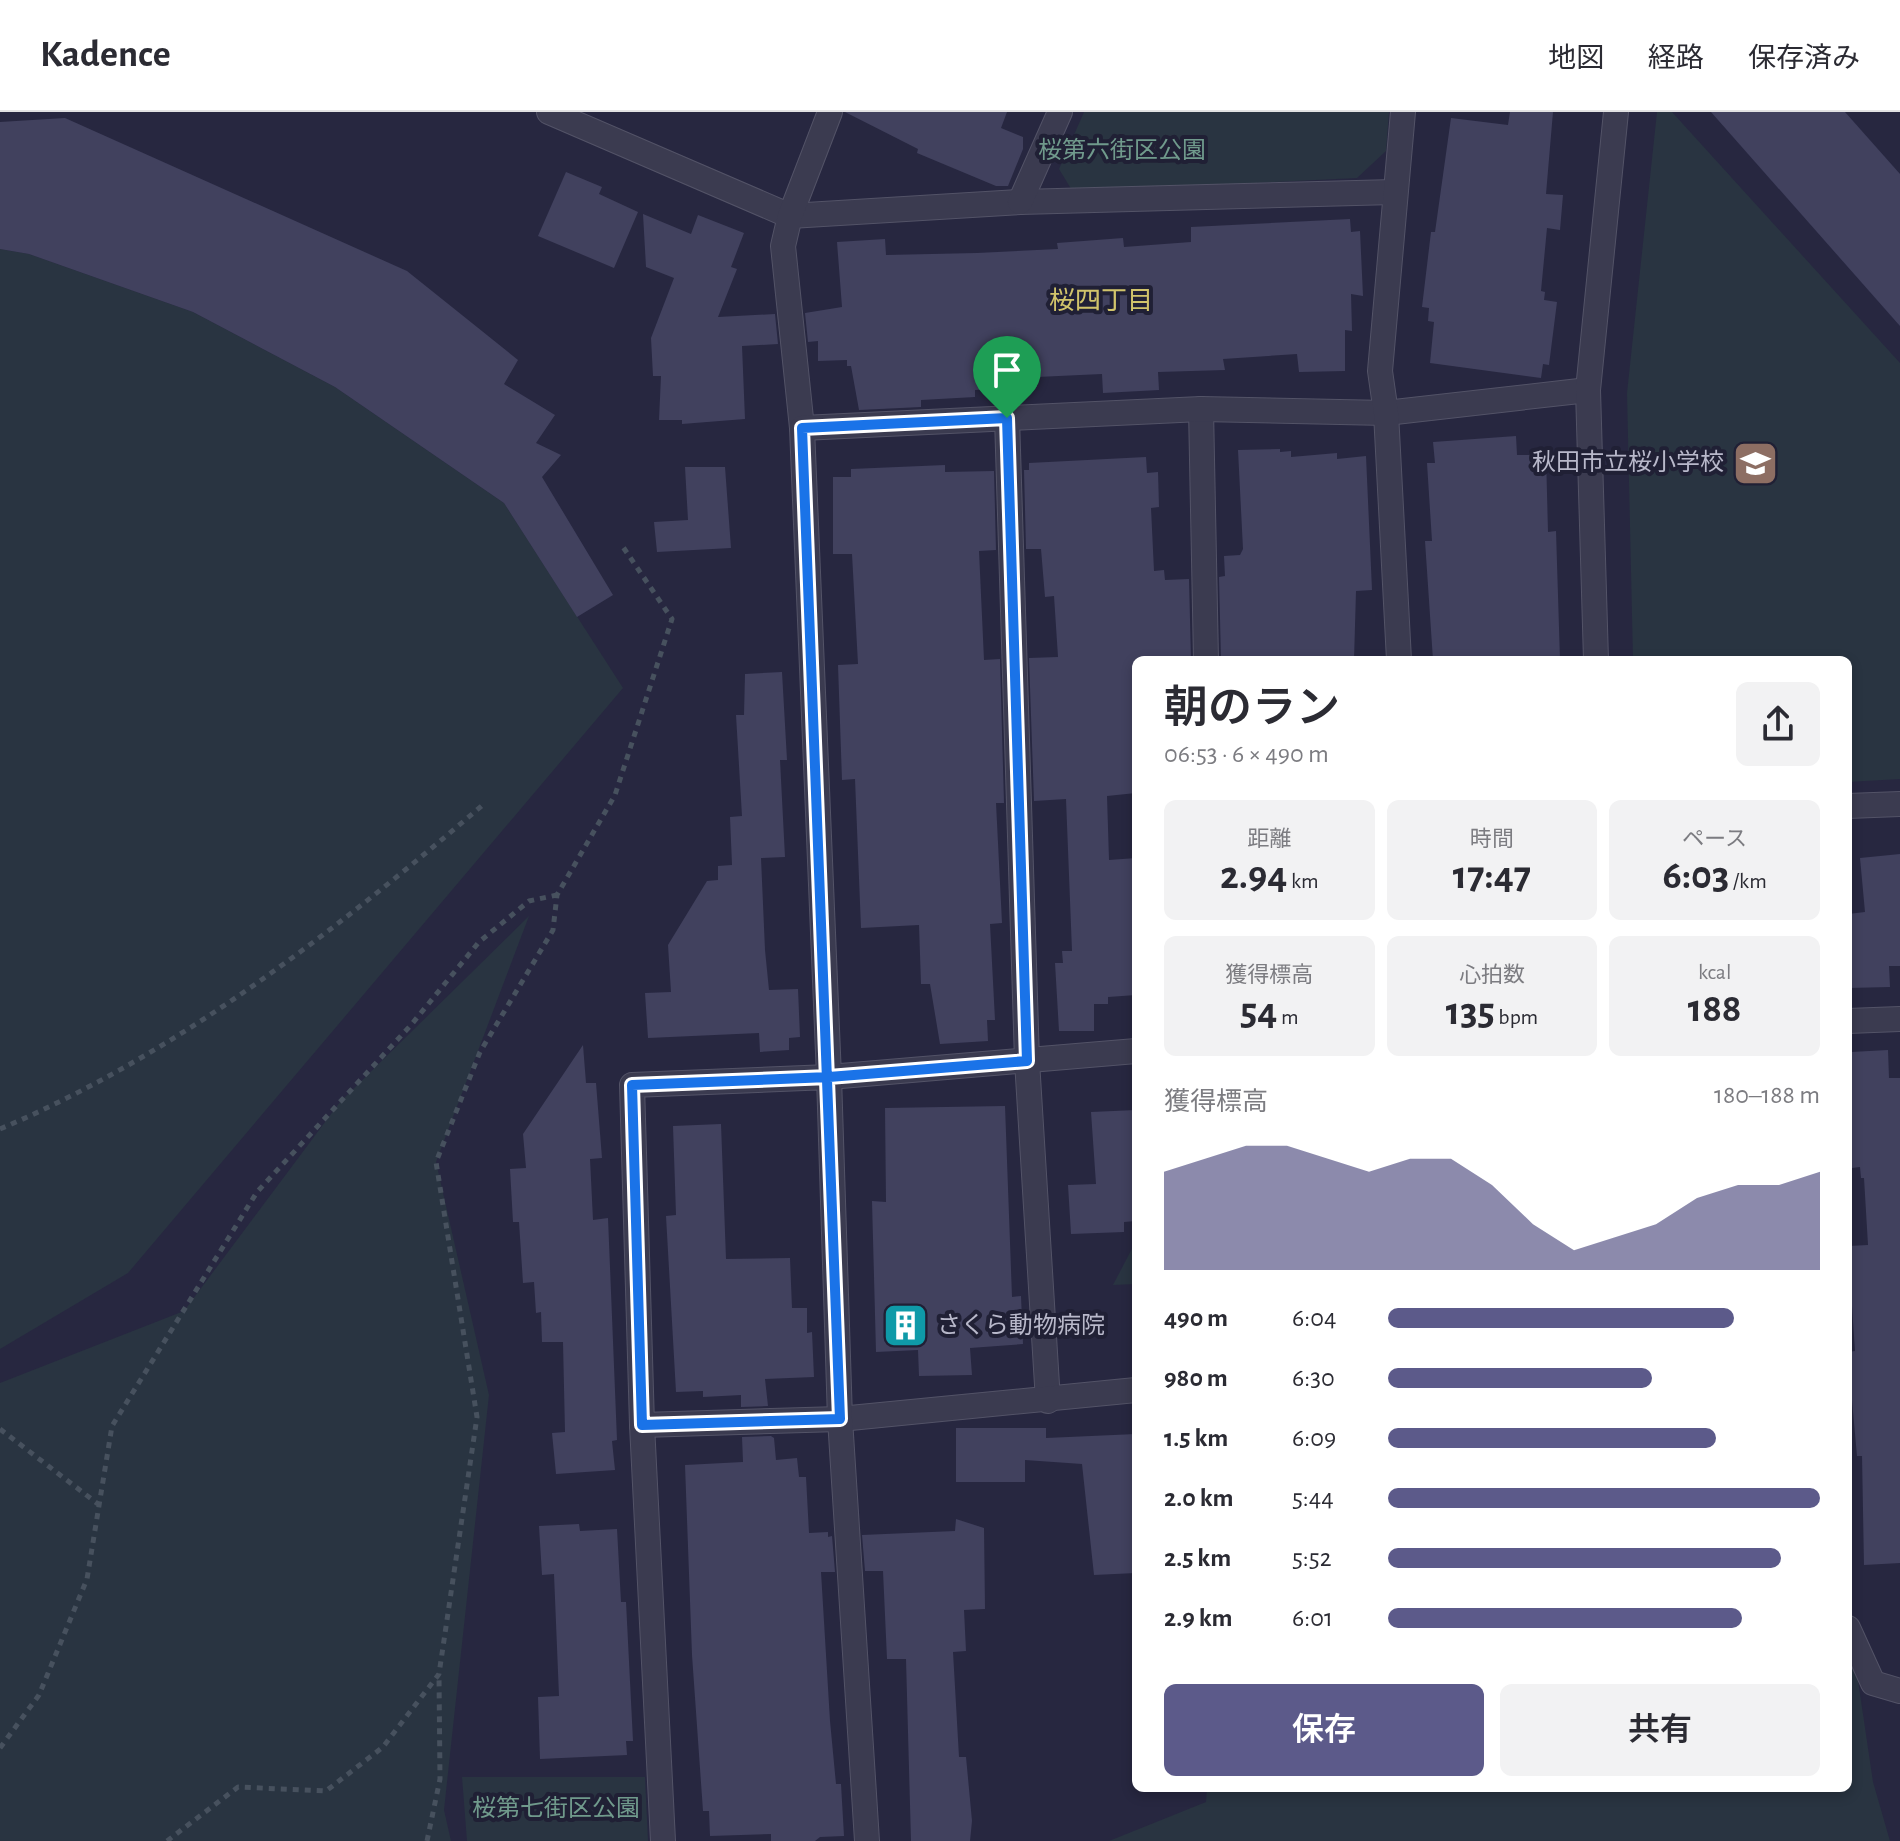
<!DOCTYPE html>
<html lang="ja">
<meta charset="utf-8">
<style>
body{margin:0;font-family:"Alegreya Sans","Noto Sans JP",sans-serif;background:#f2f2f3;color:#2b2b33;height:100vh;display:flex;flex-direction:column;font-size:30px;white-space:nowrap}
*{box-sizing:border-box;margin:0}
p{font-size:26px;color:#7c7c81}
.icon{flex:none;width:44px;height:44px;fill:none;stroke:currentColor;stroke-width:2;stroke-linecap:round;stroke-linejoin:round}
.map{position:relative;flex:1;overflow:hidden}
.details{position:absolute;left:1132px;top:544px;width:720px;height:1136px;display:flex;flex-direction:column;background:#fff;border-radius:12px;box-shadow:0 4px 12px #0003}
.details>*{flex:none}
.pin{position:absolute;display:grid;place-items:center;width:68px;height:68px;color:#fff;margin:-82px -34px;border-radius:50% 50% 50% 0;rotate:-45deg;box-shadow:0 0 8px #0007}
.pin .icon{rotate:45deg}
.round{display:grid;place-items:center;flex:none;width:84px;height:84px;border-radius:12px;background:#f2f2f3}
.head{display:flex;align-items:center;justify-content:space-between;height:136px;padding:0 32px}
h1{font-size:44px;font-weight:600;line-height:60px}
.stats{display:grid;grid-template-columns:repeat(3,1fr);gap:12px;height:136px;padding:8px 32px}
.stats div{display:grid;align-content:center;border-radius:12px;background:#f2f2f3;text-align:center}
.stats b{font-size:40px;font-weight:600}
.stats small{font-size:22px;font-weight:400}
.stats p{font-size:22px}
.chart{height:224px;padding:16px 32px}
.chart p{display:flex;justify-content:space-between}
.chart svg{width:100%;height:144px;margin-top:8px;fill:#5c5a8a;opacity:.7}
.cta{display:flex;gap:16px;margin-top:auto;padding:16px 32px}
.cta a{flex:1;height:92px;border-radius:12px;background:#5c5a8a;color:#fff;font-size:32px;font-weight:600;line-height:92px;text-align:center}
.cta a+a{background:#f2f2f3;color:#2b2b33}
ul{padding:0 32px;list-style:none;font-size:26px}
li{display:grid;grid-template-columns:128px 96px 1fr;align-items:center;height:60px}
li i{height:20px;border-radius:10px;background:#5c5a8a}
header{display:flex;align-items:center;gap:48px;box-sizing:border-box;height:112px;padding:0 40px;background:#fff;border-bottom:2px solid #e1e1e2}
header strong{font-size:38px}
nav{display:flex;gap:44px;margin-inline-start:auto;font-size:28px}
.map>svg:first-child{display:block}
</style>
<header>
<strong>Kadence</strong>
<nav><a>地図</a><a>経路</a><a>保存済み</a></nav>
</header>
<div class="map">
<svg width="1900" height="1729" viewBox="0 0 1900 1729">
<rect width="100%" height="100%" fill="#272740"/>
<g fill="#293441">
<polygon points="1084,0 1389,0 1386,39 1357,66 1073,80 1059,57"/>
<polygon points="1657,0 1672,0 1900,251 1900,667 1848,670 1848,548 1633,548 1627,281"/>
<polygon points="0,137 29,142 193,200 335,275 504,391 623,576 128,1161 0,1237"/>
<polygon points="529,804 436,1050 489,1283 444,1698 451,1729 0,1729 0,1271 184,1199 340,990"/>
<polygon points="1136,1130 1136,1172 1113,1173 1135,1131"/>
<polygon points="1848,1545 1856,1555 1873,1670 1890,1729 1109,1729 1206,1690 1207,1676 1848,1676"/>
<polygon points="462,1665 645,1665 648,1729 467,1729"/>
</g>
<g fill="#41415e">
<polygon points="845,0 1007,0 1001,16 1023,25 1023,37 1008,74 996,74 917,41 918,37"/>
<polygon points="1510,0 1553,0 1546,82 1563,83 1560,118 1547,116 1541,179 1545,180 1544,188 1557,190 1549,253 1543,252 1541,266 1430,251 1434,210 1428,209 1429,196 1422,195 1431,120 1435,120 1451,6 1508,13"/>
<polygon points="1711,0 1845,0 1900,62 1900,214"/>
<polygon points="65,6 407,159 518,248 504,272 555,303 536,331 561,343 542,365 613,483 577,505 504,391 335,275 193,200 29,142 0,137 0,10"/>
<polygon points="566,60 602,75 599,82 638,100 614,156 538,124"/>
<polygon points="643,102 691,122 698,103 744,121 731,155 737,157 718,205 775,202 778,232 742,234 745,307 682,312 682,308 659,308 661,264 653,264 651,226 674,166 646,155"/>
<polygon points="1350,107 1351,120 1360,119 1363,184 1351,182 1352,219 1345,218 1345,259 1299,260 1297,242 1223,247 1225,258 1158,260 1159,278 1103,281 1102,262 1037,265 1037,275 975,278 975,285 921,288 921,295 859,298 851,254 847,254 847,248 818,249 818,229 808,230 805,201 842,195 837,130 885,127 886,143 977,141 1058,137 1057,131 1123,126 1124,135 1191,130 1191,115"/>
<polygon points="1516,324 1517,343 1546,343 1548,420 1556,419 1560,548 1433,548 1425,429 1432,429 1427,351 1435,351 1433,330"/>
<polygon points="1280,337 1280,340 1291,339 1291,345 1337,341 1337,347 1366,344 1372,478 1356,479 1354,548 1221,548 1219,465 1225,464 1224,444 1240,443 1243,437 1238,338"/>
<polygon points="1146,345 1147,361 1158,360 1159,395 1151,396 1154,459 1164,458 1165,468 1189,467 1191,548 1136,548 1136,681 1107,684 1109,748 1136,746 1136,883 1108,885 1108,892 1094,892 1094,919 1059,919 1055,851 1063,851 1062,839 1072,839 1066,687 1034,689 1029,546 1058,545 1054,484 1045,485 1041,437 1026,437 1024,358 1029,358 1029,351"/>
<polygon points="945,353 945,360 994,359 996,438 979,439 984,548 1000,547 1004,691 996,691 1002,811 990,812 995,908 987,908 988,929 940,932 930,872 921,872 919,813 861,816 855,667 842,668 838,553 858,552 852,442 833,442 833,365 851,365 851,357"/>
<polygon points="685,355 725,355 731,436 657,440 654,410 688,408"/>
<polygon points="782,560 787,648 780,648 785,745 761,746 765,838 769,878 798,877 800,925 789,926 789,938 760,940 759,921 648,926 645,881 671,880 668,833 707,769 718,768 718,754 732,753 730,705 742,704 736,603 744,603 745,562"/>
<polygon points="1900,742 1900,854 1889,854 1890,875 1848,876 1848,802 1865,800 1860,746"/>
<polygon points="583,933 586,971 596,971 602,1046 590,1047 593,1108 608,1106 617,1328 612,1329 615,1358 556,1362 552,1321 565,1320 563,1230 542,1230 541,1200 536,1201 534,1170 523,1171 519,1110 513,1110 510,1057 526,1056 523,1022"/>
<polygon points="1888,938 1889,966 1900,966 1900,1451 1864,1453 1862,1344 1857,1344 1848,1244 1848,1240 1855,1239 1848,1134 1868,1133 1864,1066 1861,1066 1860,1055 1852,1056 1848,946 1852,946 1851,940"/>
<polygon points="1005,994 1012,1185 1021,1184 1023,1232 970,1236 972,1263 919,1264 918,1238 876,1240 872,1089 886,1090 885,996"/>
<polygon points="1136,998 1136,1109 1124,1110 1124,1120 1071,1122 1068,1073 1096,1072 1091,1000"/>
<polygon points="721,1012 726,1147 790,1146 792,1196 807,1196 807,1221 812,1220 814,1265 765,1267 768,1294 741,1295 741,1283 703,1285 703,1279 676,1280 666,1104 676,1103 673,1014"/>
<polygon points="956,1316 1046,1316 1046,1326 1136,1322 1136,1461 1094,1463 1082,1352 1025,1348 1025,1370 956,1370"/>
<polygon points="771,1324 774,1326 776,1348 797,1346 799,1365 806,1365 809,1421 828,1420 828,1425 832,1424 835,1460 821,1460 830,1609 836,1672 841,1672 844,1724 820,1725 815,1729 771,1729 771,1722 710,1724 709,1699 703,1699 692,1543 685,1353 743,1350 742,1325"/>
<polygon points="956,1407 984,1416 985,1497 964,1498 966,1539 953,1540 959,1645 966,1645 972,1709 970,1729 911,1729 906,1547 887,1547 883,1459 865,1459 862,1423 955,1419"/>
<polygon points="579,1412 580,1419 617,1417 621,1490 626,1490 633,1629 626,1629 627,1643 540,1647 538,1585 559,1584 554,1462 542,1463 539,1414"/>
</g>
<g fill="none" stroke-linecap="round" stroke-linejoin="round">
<defs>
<g id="minor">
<polyline points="549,0 790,104 1020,90 1394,80"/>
<polyline points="830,0 790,104 783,134 802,316 829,965 1136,939"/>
<polyline points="1020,90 1060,0"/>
<polyline points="1201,297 1206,548"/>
<polyline points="1007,306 1027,949 1048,1289"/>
<polyline points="802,316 1201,297 1386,301 1588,278"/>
<polyline points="1399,548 1386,301 1380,259 1403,0"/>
<polyline points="1596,548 1588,278 1616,0"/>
<polyline points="1848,694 1900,692"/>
<polyline points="1848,909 1900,907"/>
<polyline points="642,1313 840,1307 1136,1278"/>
<polyline points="1848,1516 1873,1571 1900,1579"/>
<polyline points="663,1729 642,1313 632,973 829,965 840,1307 867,1729"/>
</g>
</defs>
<use href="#minor" stroke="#535367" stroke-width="26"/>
<g stroke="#47515e" stroke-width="5" stroke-dasharray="6 6" stroke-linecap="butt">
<path d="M0 1017C179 941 338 817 485 691"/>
<polyline points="0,1317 98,1392"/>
<polyline points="0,1636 39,1583 87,1467 112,1314 257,1080 411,913 479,830 529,789 557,783"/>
<polyline points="167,1729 238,1675 326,1679 383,1635 439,1562 477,1305 436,1050 480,940 553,818 557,783 615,683 672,507 621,432"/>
<polyline points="427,1729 440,1667 439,1563"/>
</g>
<use href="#minor" stroke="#3b3b50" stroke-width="24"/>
</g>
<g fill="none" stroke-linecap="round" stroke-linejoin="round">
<defs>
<polyline id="route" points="1007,306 1027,949 829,965 632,973 642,1313 840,1307 802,316 1007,306"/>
</defs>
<use href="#route" stroke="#fff" stroke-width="16"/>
<use href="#route" stroke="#1a73e8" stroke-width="10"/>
</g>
<defs>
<symbol id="school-square" viewBox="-11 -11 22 22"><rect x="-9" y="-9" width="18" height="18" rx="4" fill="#8d6e63" stroke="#202035"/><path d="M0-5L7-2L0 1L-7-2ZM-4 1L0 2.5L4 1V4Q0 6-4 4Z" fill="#fff"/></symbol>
<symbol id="building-square" viewBox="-11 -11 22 22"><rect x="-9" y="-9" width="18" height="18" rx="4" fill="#0f9aa8" stroke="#202035"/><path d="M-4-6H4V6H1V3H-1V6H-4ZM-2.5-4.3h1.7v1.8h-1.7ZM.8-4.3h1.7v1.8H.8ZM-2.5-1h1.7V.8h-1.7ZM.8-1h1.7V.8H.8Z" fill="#fff"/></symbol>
</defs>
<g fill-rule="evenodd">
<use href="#school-square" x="1730" y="326" width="51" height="51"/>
<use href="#building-square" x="880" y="1188" width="51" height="51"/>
</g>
<g text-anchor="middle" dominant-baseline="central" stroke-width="8" stroke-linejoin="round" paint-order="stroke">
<g font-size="24" fill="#709a8c" stroke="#202035">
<text x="1122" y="39">桜第六街区公園</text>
<text x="556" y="1697">桜第七街区公園</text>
</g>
<g font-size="24" fill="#b8b8ca" stroke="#202035" text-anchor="end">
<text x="1724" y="351">秋田市立桜小学校</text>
<text x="937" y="1214" text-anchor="start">さくら動物病院</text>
</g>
<g font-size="26" fill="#d1c46b" stroke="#202035">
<text x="1101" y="189">桜四丁目</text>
</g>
</g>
</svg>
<div class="pin" style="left:1007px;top:306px;background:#1e9e55"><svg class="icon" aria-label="arrive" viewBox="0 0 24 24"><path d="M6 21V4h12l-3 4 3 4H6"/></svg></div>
<section class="details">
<div class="head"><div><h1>朝のラン</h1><p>06:53 · 6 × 490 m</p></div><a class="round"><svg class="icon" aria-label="share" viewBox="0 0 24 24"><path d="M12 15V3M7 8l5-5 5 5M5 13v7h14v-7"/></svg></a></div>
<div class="stats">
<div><p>距離</p><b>2.94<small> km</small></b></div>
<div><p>時間</p><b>17:47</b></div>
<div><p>ペース</p><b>6:03<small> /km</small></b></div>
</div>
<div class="stats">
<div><p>獲得標高</p><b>54<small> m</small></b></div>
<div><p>心拍数</p><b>135<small> bpm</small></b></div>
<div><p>kcal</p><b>188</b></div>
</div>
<div class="chart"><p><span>獲得標高</span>180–188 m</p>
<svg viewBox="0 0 160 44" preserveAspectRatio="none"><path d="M0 44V14L10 10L20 6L30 6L40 10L50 14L60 10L70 10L80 18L90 30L100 38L110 34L120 30L130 22L140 18L150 18L160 14V44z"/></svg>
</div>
<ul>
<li><b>490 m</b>6:04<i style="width:80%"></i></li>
<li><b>980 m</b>6:30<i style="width:61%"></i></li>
<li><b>1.5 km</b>6:09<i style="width:76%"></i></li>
<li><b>2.0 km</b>5:44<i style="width:100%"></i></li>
<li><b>2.5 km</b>5:52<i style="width:91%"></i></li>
<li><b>2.9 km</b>6:01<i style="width:82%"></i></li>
</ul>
<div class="cta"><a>保存</a><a>共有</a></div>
</section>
</div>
